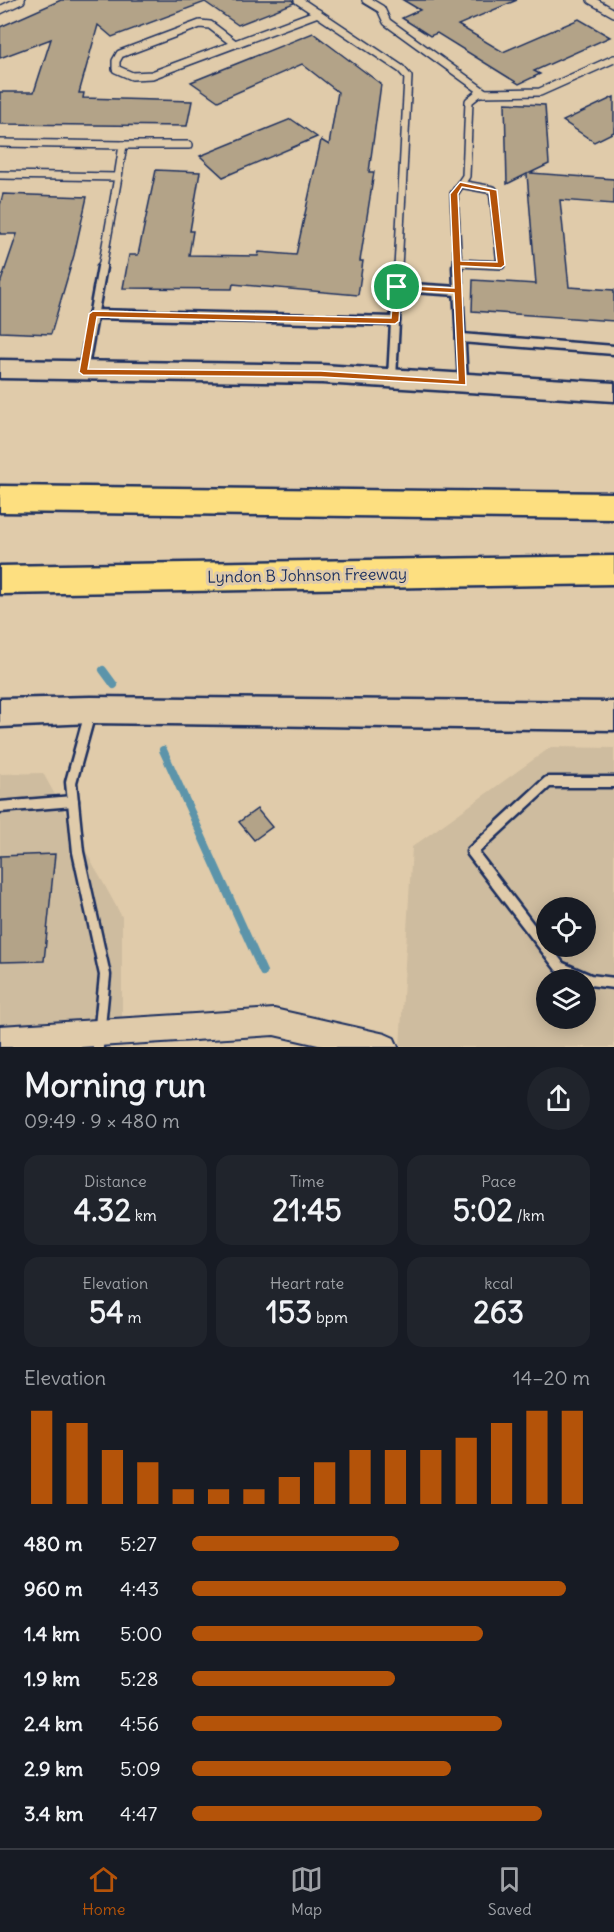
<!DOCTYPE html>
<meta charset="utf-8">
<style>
body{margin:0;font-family:Delius,sans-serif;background:#20242c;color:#f1f3f6;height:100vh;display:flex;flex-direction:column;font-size:22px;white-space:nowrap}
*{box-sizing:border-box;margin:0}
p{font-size:20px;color:#9ea1a6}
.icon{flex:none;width:33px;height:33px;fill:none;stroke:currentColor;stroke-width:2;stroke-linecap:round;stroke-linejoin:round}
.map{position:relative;height:1047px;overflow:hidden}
.details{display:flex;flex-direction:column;background:#171b24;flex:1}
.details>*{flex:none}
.buttons{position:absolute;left:536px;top:897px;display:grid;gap:12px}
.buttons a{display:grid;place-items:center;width:60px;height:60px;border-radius:50%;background:#171b24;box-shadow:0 3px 15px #0003;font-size:30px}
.pin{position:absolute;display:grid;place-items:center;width:51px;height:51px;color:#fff;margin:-26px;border:3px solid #fff;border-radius:50%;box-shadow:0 2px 6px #0007}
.round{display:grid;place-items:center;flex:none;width:63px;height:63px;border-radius:32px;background:#20242c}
.head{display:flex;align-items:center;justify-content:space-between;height:102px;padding:0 24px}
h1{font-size:33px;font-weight:700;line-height:45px}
.stats{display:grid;grid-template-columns:repeat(3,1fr);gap:9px;height:102px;padding:6px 24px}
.stats div{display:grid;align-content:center;border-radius:15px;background:#20242c;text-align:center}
.stats b{font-size:30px;font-weight:700}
.stats small{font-size:16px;font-weight:400}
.stats p{font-size:16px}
.chart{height:168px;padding:12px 24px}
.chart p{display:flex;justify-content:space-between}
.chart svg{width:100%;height:108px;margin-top:6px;stroke:#b45309;stroke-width:6}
ul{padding:0 24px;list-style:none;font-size:20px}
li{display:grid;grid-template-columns:96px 72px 1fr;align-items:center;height:45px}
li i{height:15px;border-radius:8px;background:#b45309}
.tabs{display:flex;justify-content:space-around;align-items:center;height:84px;border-top:2px solid #363941;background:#171b24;font-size:16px;color:#9ea1a6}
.tabs a{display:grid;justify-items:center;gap:3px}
.tabs .current{color:#b45309}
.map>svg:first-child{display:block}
</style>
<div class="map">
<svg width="614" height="1047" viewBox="0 0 614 1047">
<rect width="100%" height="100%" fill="#e0cbaa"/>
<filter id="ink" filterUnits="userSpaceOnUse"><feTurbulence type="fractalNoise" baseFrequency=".0167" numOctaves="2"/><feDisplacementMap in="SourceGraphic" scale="12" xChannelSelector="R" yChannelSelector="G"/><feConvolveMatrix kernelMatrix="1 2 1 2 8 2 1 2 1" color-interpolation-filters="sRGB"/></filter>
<g filter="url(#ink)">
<g fill="#cebc9f" fill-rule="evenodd">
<path d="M551 747 614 748V1047H400L412 847ZM546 908H585V946H546ZM546 980H585V1018H546Z"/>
<polygon points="43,773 122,917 122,1047 0,1047 0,774"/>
</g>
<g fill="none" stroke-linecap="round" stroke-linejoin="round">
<g stroke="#5b94aa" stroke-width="8">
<polyline points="103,670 114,685"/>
<polyline points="163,750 263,972"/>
</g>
</g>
<g fill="#b3a388" stroke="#1b2f5e" stroke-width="1.5">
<polygon points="61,0 292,0 294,3 238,25 205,2 112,37 98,25 79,93 84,93 83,98 192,101 187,126 0,124 0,92 34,92 51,39 0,58 0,27"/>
<polygon points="403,0 517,0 458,25 503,52 579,19 610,37 534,71 540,74 519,84 437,33 430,36 402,18 420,10"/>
<polygon points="313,33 381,84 369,172 374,172 360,261 363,261 358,295 233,284 232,289 123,288 129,255 138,255 156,170 200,172 190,231 193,231 189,255 258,256 259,252 296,255 321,140 329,145 338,92 302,64 218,101 191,82"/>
<polygon points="614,97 614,132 594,142 563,121"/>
<polygon points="505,103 545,105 549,164 530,173 614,179 614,204 560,200 569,287 614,290 614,321 472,311 473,280 536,284 527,174 507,184"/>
<polygon points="291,119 317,137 223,177 200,156"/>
<polygon points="3,194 87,197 74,255 51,334 0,332 0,284 17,234 0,234 0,205"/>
<polygon points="257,809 272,827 254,840 239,822"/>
<polygon points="55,854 44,961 0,962 0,856"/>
</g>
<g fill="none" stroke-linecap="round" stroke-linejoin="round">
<defs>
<g id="service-far2">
<polyline points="298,0 401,69 408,77 398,268"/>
<polyline points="366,0 381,9 387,22 485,93"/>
<polyline points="591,0 614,13"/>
<polyline points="0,10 21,0"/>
<polyline points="235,44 210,25 200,24 120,54 116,61 116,69 132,76 152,75 318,13"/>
<polyline points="0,143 123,145 118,177"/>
<polyline points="123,145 189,145"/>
<polyline points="0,175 118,177 102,268"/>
<polyline points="457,263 501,265 493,190 460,184"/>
<polyline points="458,268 454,194 466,176 469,101 479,93 540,92 614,59"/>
</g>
<g id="service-far1">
<polyline points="457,267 463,383"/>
<polyline points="397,287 458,291"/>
<polyline points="93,314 395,321"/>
<polyline points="461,338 614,350"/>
<polyline points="83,372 102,267"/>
<polyline points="392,378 398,267"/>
</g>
<g id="service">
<polyline points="90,713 71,782 78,852 105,975 98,1047"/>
<polyline points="614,782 548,782 472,852 560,967 590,980 614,983"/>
<polyline points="0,807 73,801"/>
</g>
<polygon id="minor" points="274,1009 385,1034 394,1038 398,1047 327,1047 274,1035 82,1047 0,1047 0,1026"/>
<g id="secondary">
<polygon points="0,360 322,365 614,383 614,401 322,383 0,378"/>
<polygon points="91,697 614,702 614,730 91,723 0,727 0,699"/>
</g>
<g id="motorway">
<polygon points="0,486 614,493 614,519 0,512"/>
<polygon points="614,556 614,584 0,594 0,566"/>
</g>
</defs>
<use href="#service-far2" stroke="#1b2f5e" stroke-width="10"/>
<use href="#service-far1" stroke="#1b2f5e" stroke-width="13"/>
<use href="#service" stroke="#1b2f5e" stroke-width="15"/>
<use href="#minor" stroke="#1b2f5e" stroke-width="4"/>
<use href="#secondary" stroke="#1b2f5e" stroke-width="5"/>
<use href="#motorway" stroke="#1b2f5e" stroke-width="5"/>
<use href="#service-far2" stroke="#e0cbaa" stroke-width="7"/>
<use href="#service-far1" stroke="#e0cbaa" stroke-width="8"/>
<use href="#service" stroke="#e0cbaa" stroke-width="10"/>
<use href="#minor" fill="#e0cbaa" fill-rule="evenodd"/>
<use href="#secondary" fill="#e0cbaa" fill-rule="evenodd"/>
<use href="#motorway" fill="#fddf80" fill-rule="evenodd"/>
</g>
</g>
<path fill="#b45309" stroke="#fff" stroke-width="1.5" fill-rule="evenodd" d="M460 182 497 190 505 265 501 268 461 266 466 385 321 377 83 375 79 372 89 314 93 311 391 318 394 285 454 288 450 194ZM462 187 489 192 497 262 461 261 458 194ZM401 290 454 293 458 380 321 371 88 369 97 317 395 324 399 321Z"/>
<g text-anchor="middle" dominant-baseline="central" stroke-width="6" stroke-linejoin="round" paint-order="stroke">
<g font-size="16" fill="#1b2f5e" stroke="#e0cbaa">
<text transform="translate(307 575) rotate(-1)">Lyndon B Johnson Freeway</text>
</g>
</g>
</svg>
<div class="buttons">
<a><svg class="icon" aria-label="locate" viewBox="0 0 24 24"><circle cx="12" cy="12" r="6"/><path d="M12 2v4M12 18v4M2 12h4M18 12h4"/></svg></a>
<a><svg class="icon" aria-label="layers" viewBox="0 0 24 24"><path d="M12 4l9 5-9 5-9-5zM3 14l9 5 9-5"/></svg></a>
</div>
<div class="pin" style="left:397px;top:287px;background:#1e9e55"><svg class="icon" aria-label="arrive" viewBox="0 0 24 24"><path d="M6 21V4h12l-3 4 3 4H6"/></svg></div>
</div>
<section class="details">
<div class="head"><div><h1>Morning run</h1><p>09:49 · 9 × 480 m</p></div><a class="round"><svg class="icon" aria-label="share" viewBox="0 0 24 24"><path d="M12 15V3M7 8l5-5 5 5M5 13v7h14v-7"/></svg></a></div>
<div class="stats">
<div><p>Distance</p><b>4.32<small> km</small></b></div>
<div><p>Time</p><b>21:45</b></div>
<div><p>Pace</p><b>5:02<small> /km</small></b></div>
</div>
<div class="stats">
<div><p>Elevation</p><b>54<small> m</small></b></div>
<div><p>Heart rate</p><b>153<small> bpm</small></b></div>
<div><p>kcal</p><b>263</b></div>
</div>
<div class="chart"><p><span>Elevation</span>14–20 m</p>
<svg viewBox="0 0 160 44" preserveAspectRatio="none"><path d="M5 44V6M15 44V11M25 44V22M35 44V27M45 44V38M55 44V38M65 44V38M75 44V33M85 44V27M95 44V22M105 44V22M115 44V22M125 44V17M135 44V11M145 44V6M155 44V6"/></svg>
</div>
<ul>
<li><b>480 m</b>5:27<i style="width:52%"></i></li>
<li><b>960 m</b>4:43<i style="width:94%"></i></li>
<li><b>1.4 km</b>5:00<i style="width:73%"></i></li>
<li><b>1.9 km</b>5:28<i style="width:51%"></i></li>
<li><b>2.4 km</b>4:56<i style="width:78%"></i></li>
<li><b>2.9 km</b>5:09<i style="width:65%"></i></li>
<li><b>3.4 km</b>4:47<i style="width:88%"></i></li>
</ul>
</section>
<nav class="tabs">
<a class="current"><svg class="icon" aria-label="home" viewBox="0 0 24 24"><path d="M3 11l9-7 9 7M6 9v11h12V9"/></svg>Home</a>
<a><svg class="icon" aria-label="map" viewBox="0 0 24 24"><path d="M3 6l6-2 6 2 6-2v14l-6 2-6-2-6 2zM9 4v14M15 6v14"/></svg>Map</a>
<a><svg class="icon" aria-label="saved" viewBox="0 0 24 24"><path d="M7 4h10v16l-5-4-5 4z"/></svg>Saved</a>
</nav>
